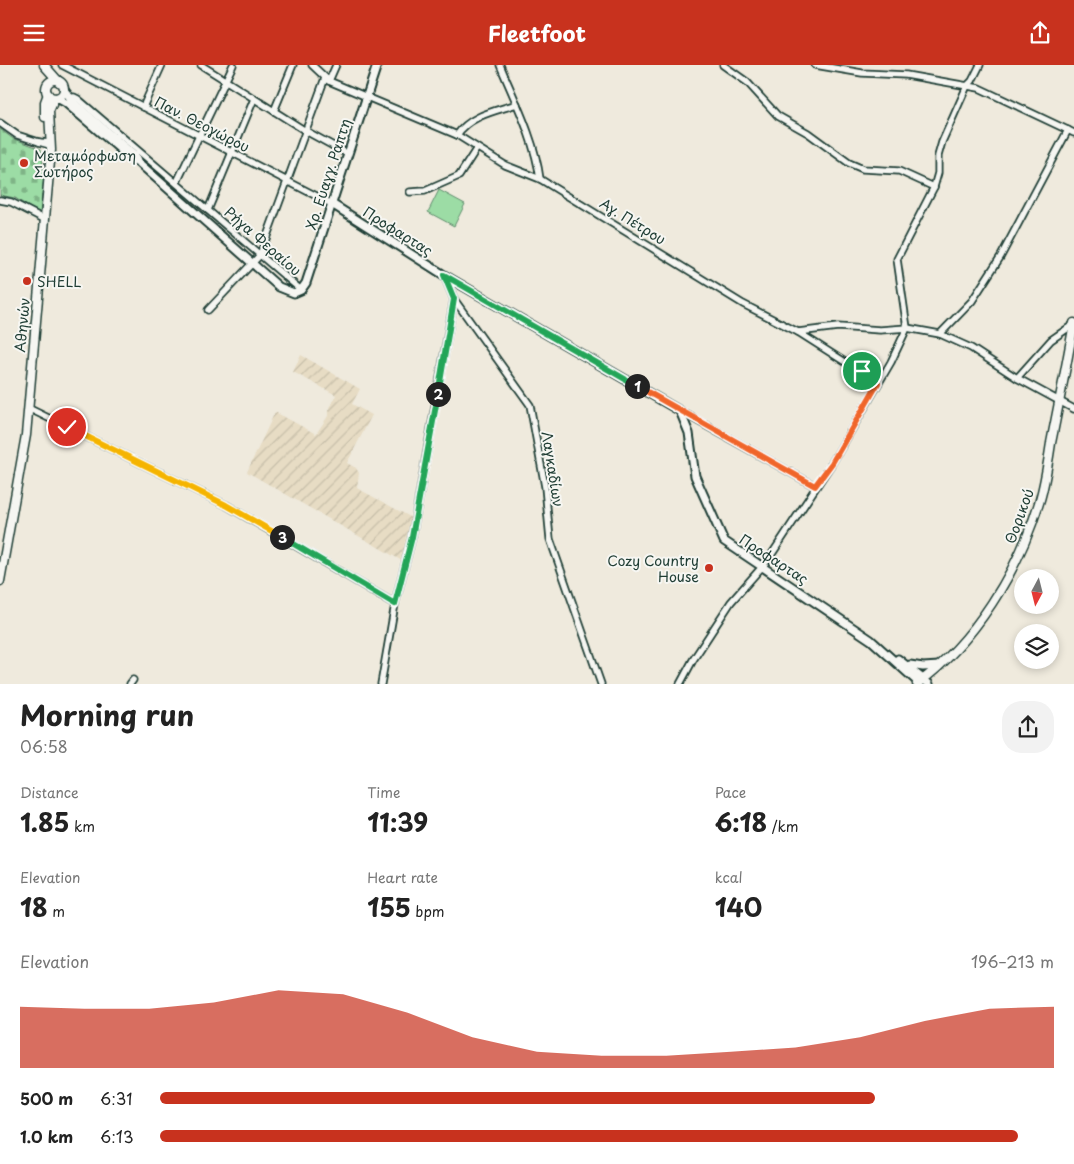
<!DOCTYPE html>
<meta charset="utf-8">
<style>
body{margin:0;font-family:"Playpen Sans",sans-serif;background:#f2f2f2;color:#222;height:100vh;display:flex;flex-direction:column;font-size:19px;white-space:nowrap}
*{box-sizing:border-box;margin:0}
p{font-size:16px;color:#767676}
.icon{flex:none;width:28px;height:28px;fill:none;stroke:currentColor;stroke-width:2;stroke-linecap:round;stroke-linejoin:round}
.map{position:relative;height:619px;overflow:hidden}
.drawer{display:flex;flex-direction:column;background:#fff;flex:1}
.drawer>*{flex:none}
.needle{width:32px;rotate:187deg}
.tools{position:absolute;left:1014px;top:504px;display:grid;gap:10px}
.tools a{display:grid;place-items:center;width:45px;height:45px;border-radius:50%;background:#fff;box-shadow:0 2px 8px #0003;font-size:25px}
.pin{position:absolute;display:grid;place-items:center;width:42px;height:42px;color:#fff;margin:-21px;border:2px solid #fff;border-radius:50%;box-shadow:0 1px 5px #0007}
.km{position:absolute;width:25px;height:25px;margin:-12px;border-radius:50%;background:#222;color:#fff;font-size:14px;line-height:25px;text-align:center}
.round{display:grid;place-items:center;flex:none;width:52px;height:52px;border-radius:20px;background:#f2f2f2}
.head{display:flex;align-items:center;justify-content:space-between;height:85px;padding:0 20px}
h1{font-size:28px;font-weight:700;line-height:38px}
.metrics{display:grid;grid-template-columns:repeat(3,1fr);gap:8px;height:85px;padding:5px 20px}
.metrics div{display:grid;align-content:center}
.metrics b{font-size:25px;font-weight:700}
.metrics small{font-size:14px;font-weight:400}
.metrics p{font-size:14px}
.chart{height:140px;padding:10px 20px}
.chart p{display:flex;justify-content:space-between}
.chart svg{width:100%;height:90px;margin-top:5px;fill:#c8321e;opacity:.7}
ul{padding:0 20px;list-style:none;font-size:16px}
li{display:grid;grid-template-columns:80px 60px 1fr;align-items:center;height:38px}
li i{height:12px;border-radius:6px;background:#c8321e}
header{display:flex;justify-content:space-between;align-items:center;height:65px;padding:0 20px;background:#c8321e;color:#fff;font-size:22px;font-weight:700}
.map>svg:first-child{display:block}
</style>
<header><svg class="icon" aria-label="menu" viewBox="0 0 24 24"><path d="M4 6h16M4 12h16M4 18h16"/></svg>Fleetfoot<svg class="icon" aria-label="share" viewBox="0 0 24 24"><path d="M12 15V3M7 8l5-5 5 5M5 13v7h14v-7"/></svg></header>
<div class="map">
<svg width="1074" height="619" viewBox="0 0 1074 619">
<defs>
<pattern id="industrial-furrows" width="10" height="10" patternUnits="userSpaceOnUse" patternTransform="scale(1.25)"><rect width="10" height="10" fill="#e7dcc4"/><path d="M-1 1l2-2M0 10L10 0M9 11l2-2" fill="none" stroke="#c6bea9"/></pattern>
<pattern id="cemetery-stones" width="16" height="16" patternUnits="userSpaceOnUse" patternTransform="scale(1.25)"><rect width="16" height="16" fill="#9cdca5"/><path d="M2 7V4a2 2 0 0 1 4 0v3zM10 15v-3a2 2 0 0 1 4 0v3z" fill="#7fb487"/></pattern>
</defs>
<rect width="100%" height="100%" fill="#efeadd"/>
<filter id="ink" filterUnits="userSpaceOnUse"><feTurbulence type="fractalNoise" baseFrequency=".02" numOctaves="2"/><feDisplacementMap in="SourceGraphic" scale="10" xChannelSelector="R" yChannelSelector="G"/><feConvolveMatrix kernelMatrix="1 2 1 2 8 2 1 2 1" color-interpolation-filters="sRGB"/></filter>
<g filter="url(#ink)">
<polygon fill="url(#industrial-furrows)" points="301,290 360,324 352,339 372,350 347,398 356,403 359,408 357,423 414,454 404,497 247,407 275,347 316,369 328,351 328,347 336,330 293,307"/>
<polygon fill="#9cdca5" stroke="#5e8c6c" points="439,125 465,139 454,161 428,147"/>
<polygon fill="url(#cemetery-stones)" stroke="#5e8c6c" points="0,64 12,73 41,84 44,111 40,149 15,133 0,130"/>
<g fill="none" stroke-linecap="round" stroke-linejoin="round">
<defs>
<g id="minor">
<polyline points="62,0 332,139"/>
<polyline points="201,0 304,65 348,89"/>
<polyline points="312,0 329,16 457,70 505,100 540,114 743,239 798,267 878,318"/>
<path d="M500 0C515 36 535 75 540 114"/>
<polyline points="723,0 747,17 778,51 808,68 849,98 863,104 899,106 934,122"/>
<polyline points="815,0 862,8 906,10 979,23 1074,68"/>
<polyline points="329,16 336,0"/>
<polyline points="70,33 74,32 78,34 301,225"/>
<polyline points="143,42 162,0"/>
<polyline points="274,46 293,0"/>
<polyline points="0,58 17,70 39,77"/>
<path d="M457 70C470 50 496 46 517 39"/>
<polyline points="50,78 39,77 50,80"/>
<polyline points="177,117 233,0"/>
<polyline points="410,127 425,126 459,111 477,83"/>
<polyline points="0,135 11,137 44,154"/>
<polyline points="208,145 254,34"/>
<polyline points="444,210 454,234 530,340 545,422 550,474 601,619"/>
<polyline points="208,245 260,190 325,13"/>
<polyline points="1074,259 1051,275 1017,313 1074,344"/>
<polyline points="798,267 838,262 880,265 907,263 940,269 972,236 1001,191 1068,65"/>
<polyline points="940,269 971,283 1017,313"/>
<polyline points="28,343 226,440 395,539"/>
<polyline points="680,346 815,421"/>
<polyline points="130,619 133,615"/>
<polyline points="381,619 395,539 412,472 454,234"/>
<polyline points="680,619 693,595 731,537 768,495 832,398 891,297 907,263 897,194 934,122 938,108 938,91 942,77 967,21 972,16 980,0"/>
</g>
<g id="tertiary">
<polyline points="64,25 75,39 136,92"/>
<polyline points="57,33 66,38 133,95 138,97 279,222 294,228 301,225 306,218 377,0"/>
<polyline points="332,139 444,210 680,346 689,368 695,411 724,476 871,575 920,619"/>
<polyline points="898,594 929,619"/>
<polyline points="910,600 923,602 939,601"/>
</g>
<g id="secondary">
<polyline points="44,0 59,17"/>
<circle cx="55" cy="24" r="9"/>
<polyline points="45,52 45,37 48,29"/>
<polyline points="0,516 26,370 51,85 49,46 55,33"/>
<path d="M917 619C975 577 1018 506 1039 438 1045 419 1048 398 1051 378 1059 338 1067 298 1074 258"/>
</g>
</defs>
<use href="#minor" stroke="#1f3d34" stroke-width="9"/>
<use href="#tertiary" stroke="#1f3d34" stroke-width="11"/>
<use href="#secondary" stroke="#1f3d34" stroke-width="11"/>
<use href="#minor" stroke="#f6f6f2" stroke-width="5.5"/>
<use href="#tertiary" stroke="#f6f6f2" stroke-width="7"/>
<use href="#secondary" stroke="#f6f6f2" stroke-width="8"/>
</g>
</g>
<g fill="none" stroke-linecap="round" stroke-linejoin="round" filter="url(#ink)">
<defs>
<polyline id="split-1" points="637,321 815,421 832,398 878,318 862,306"/>
<polyline id="split-2" points="438,329 454,234 444,210 637,321"/>
<polyline id="split-3" points="282,472 395,539 412,472 438,329"/>
<polyline id="split-4" points="67,362 226,440 282,472"/>
</defs>
<use href="#split-1" stroke="#fff" stroke-width="10"/>
<use href="#split-2" stroke="#fff" stroke-width="10"/>
<use href="#split-3" stroke="#fff" stroke-width="10"/>
<use href="#split-4" stroke="#fff" stroke-width="10"/>
<use href="#split-1" stroke="#f0652b" stroke-width="6"/>
<use href="#split-2" stroke="#22a559" stroke-width="6"/>
<use href="#split-3" stroke="#22a559" stroke-width="6"/>
<use href="#split-4" stroke="#f5b400" stroke-width="6"/>
</g>
<g fill="#c8321e" stroke="#f6f6f2" stroke-width="2">
<circle cx="24" cy="98" r="5"/>
<circle cx="27" cy="216" r="5"/>
<circle cx="709" cy="503" r="5"/>
</g>
<g text-anchor="middle" dominant-baseline="central" stroke-width="4" stroke-linejoin="round" paint-order="stroke">
<g font-size="14" fill="#1f3d34" stroke="#f6f6f2">
<text transform="translate(202 59) rotate(27)">Παν. Θεογώρου</text>
<text transform="translate(328 109) rotate(-72)">Χρ. Ευαγγ. Ραπτη</text>
<text transform="translate(633 156) rotate(32)">Αγ. Πέτρου</text>
<text transform="translate(398 166) rotate(32)">Προφαρτας</text>
<text transform="translate(263 176) rotate(41)">Ρήγα Φεραίου</text>
<text transform="translate(22 260) rotate(-85)">Αθηνών</text>
<text transform="translate(553 404) rotate(81)">Λαγκαδίων</text>
<text transform="translate(1019 451) rotate(-70)">Θορικού</text>
<text transform="translate(774 494) rotate(33)">Προφαρτας</text>
</g>
<g font-size="14" fill="#1f3d34" stroke="#f6f6f2" text-anchor="start">
<text x="34" y="90">Μεταμόρφωση<tspan x="34" dy="16">Σωτήρος</tspan></text>
<text x="37" y="216">SHELL</text>
<text x="699" y="495" text-anchor="end">Cozy Country<tspan x="699" dy="16">House</tspan></text>
</g>
</g>
</svg>
<div class="tools">
<a><svg class="needle" viewBox="-14 -14 28 28"><path d="M0-13l5 13h-10z" fill="#e53935"/><path d="M0 13l5-13h-10z" fill="#767676"/></svg></a>
<a><svg class="icon" aria-label="layers" viewBox="0 0 24 24"><path d="M12 4l9 5-9 5-9-5zM3 14l9 5 9-5"/></svg></a>
</div>
<div class="pin" style="left:862px;top:306px;background:#1e9e55"><svg class="icon" aria-label="arrive" viewBox="0 0 24 24"><path d="M6 21V4h12l-3 4 3 4H6"/></svg></div>
<div class="pin" style="left:67px;top:362px;background:#d93025"><svg class="icon" aria-label="check" viewBox="0 0 24 24"><path d="M5 12l5 5 9-10"/></svg></div>
<b class="km" style="left:637px;top:321px">1</b>
<b class="km" style="left:438px;top:329px">2</b>
<b class="km" style="left:282px;top:472px">3</b>
</div>
<section class="drawer">
<div class="head"><div><h1>Morning run</h1><p>06:58</p></div><a class="round"><svg class="icon" aria-label="share" viewBox="0 0 24 24"><path d="M12 15V3M7 8l5-5 5 5M5 13v7h14v-7"/></svg></a></div>
<div class="metrics">
<div><p>Distance</p><b>1.85<small> km</small></b></div>
<div><p>Time</p><b>11:39</b></div>
<div><p>Pace</p><b>6:18<small> /km</small></b></div>
</div>
<div class="metrics">
<div><p>Elevation</p><b>18<small> m</small></b></div>
<div><p>Heart rate</p><b>155<small> bpm</small></b></div>
<div><p>kcal</p><b>140</b></div>
</div>
<div class="chart"><p><span>Elevation</span>196–213 m</p>
<svg viewBox="0 0 160 44" preserveAspectRatio="none"><path d="M0 44V14L10 15L20 15L30 12L40 6L50 8L60 17L70 29L80 36L90 38L100 38L110 36L120 34L130 29L140 21L150 15L160 14V44z"/></svg>
</div>
<ul>
<li><b>500 m</b>6:31<i style="width:80%"></i></li>
<li><b>1.0 km</b>6:13<i style="width:96%"></i></li>
</ul>
</section>
